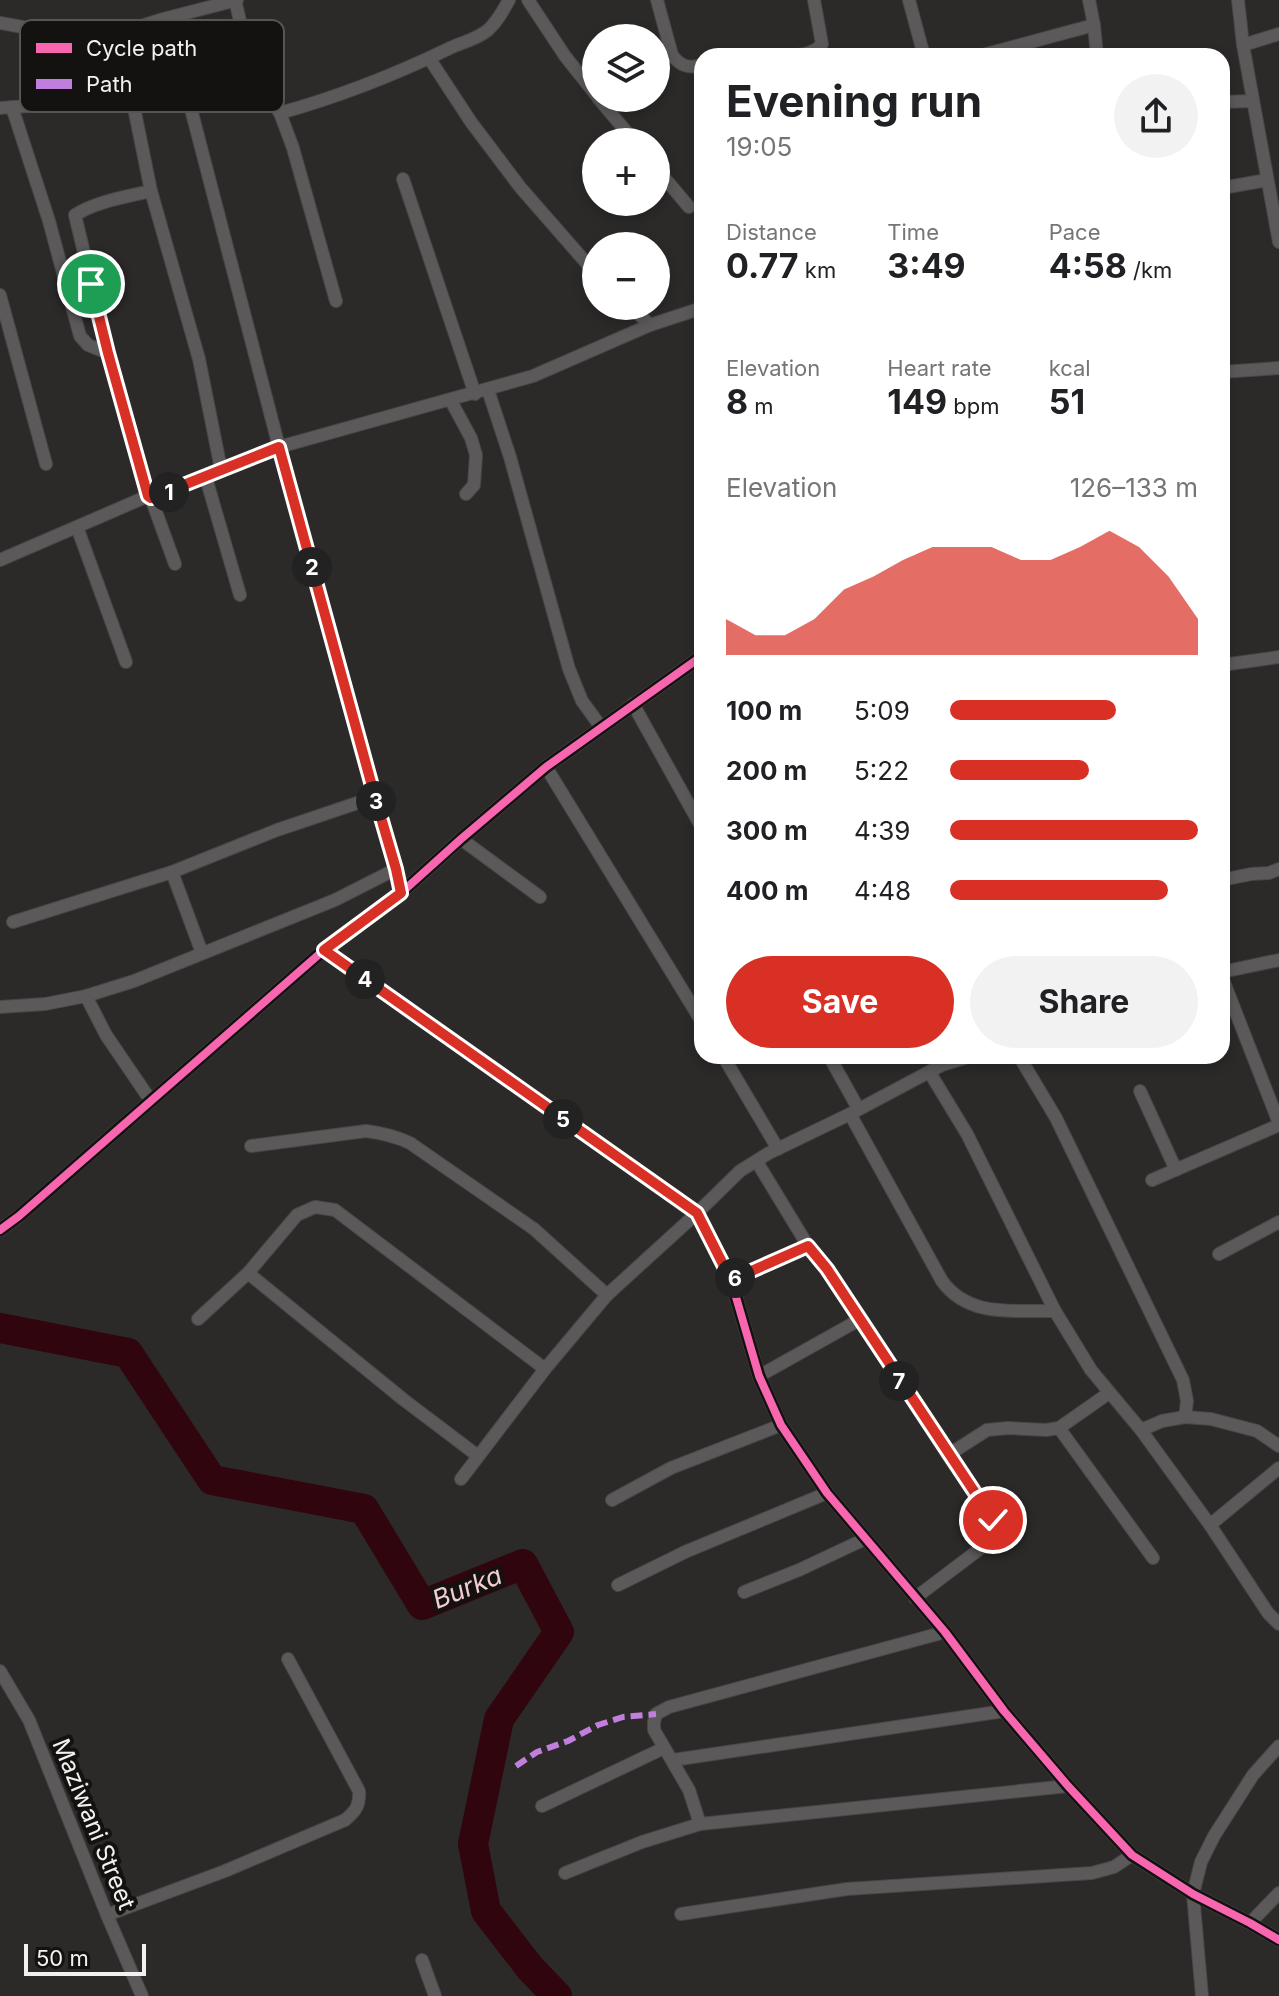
<!DOCTYPE html>
<meta charset="utf-8">
<style>
body{margin:0;font-family:Inter,sans-serif;background:#f2f2f2;color:#202124;height:100vh;display:flex;flex-direction:column;font-size:30px;white-space:nowrap}
*{box-sizing:border-box;margin:0}
p{font-size:26px;color:#757577}
.icon{flex:none;width:44px;height:44px;fill:none;stroke:currentColor;stroke-width:2;stroke-linecap:round;stroke-linejoin:round}
.map{position:relative;flex:1;overflow:hidden}
.details{position:absolute;left:694px;top:48px;width:536px;height:1016px;display:flex;flex-direction:column;background:#fff;border-radius:24px;box-shadow:0 4px 12px #0003}
.details>*{flex:none}
.tools{position:absolute;left:582px;top:24px;display:grid;gap:16px}
.tools a{display:grid;place-items:center;width:88px;height:88px;border-radius:50%;background:#fff;box-shadow:0 4px 12px #0003;font-size:40px}
.scale{position:absolute;left:24px;bottom:20px;width:122px;box-sizing:border-box;padding-left:8px;border:4px solid #f3f0f0;border-top:0;font-size:22px;line-height:28px;white-space:nowrap;color:#f3f0f0;-webkit-text-stroke:6px #141111;paint-order:stroke}
.pin{position:absolute;display:grid;place-items:center;width:68px;height:68px;color:#fff;margin:-34px;border:4px solid #fff;border-radius:50%;box-shadow:0 2px 8px #0007}
.km{position:absolute;width:40px;height:40px;margin:-20px;border-radius:50%;background:#222;color:#fff;font-size:22px;line-height:40px;text-align:center}
.round{display:grid;place-items:center;flex:none;width:84px;height:84px;border-radius:42px;background:#f2f2f2}
.summary{display:flex;align-items:center;justify-content:space-between;height:136px;padding:0 32px}
h1{font-size:44px;font-weight:700;line-height:60px}
.metrics{display:grid;grid-template-columns:repeat(3,1fr);gap:12px;height:136px;padding:8px 32px}
.metrics div{display:grid;align-content:center}
.metrics b{font-size:34px;font-weight:700}
.metrics small{font-size:22px;font-weight:400}
.metrics p{font-size:22px}
.chart{height:224px;padding:16px 32px}
.chart p{display:flex;justify-content:space-between}
.chart svg{width:100%;height:144px;margin-top:8px;fill:#d93025;opacity:.7}
.primary-button{display:flex;gap:16px;margin-top:auto;padding:16px 32px}
.primary-button a{flex:1;height:92px;border-radius:48px;background:#d93025;color:#fff;font-size:32px;font-weight:700;line-height:92px;text-align:center}
.primary-button a+a{background:#f2f2f2;color:#202124}
ul{padding:0 32px;list-style:none;font-size:26px}
li{display:grid;grid-template-columns:128px 96px 1fr;align-items:center;height:60px}
li i{height:20px;border-radius:10px;background:#d93025}
.map>svg:first-child{display:block}
</style>
<div class="map">
<svg width="1279" height="1996" viewBox="0 0 1279 1996">
<rect width="100%" height="100%" fill="#2c2929"/>
<g fill="none" stroke-linecap="round" stroke-linejoin="round">
<polyline stroke="#30050d" stroke-width="30" points="0,1328 128,1353 212,1480 364,1509 422,1605 523,1564 559,1632 499,1719 473,1844 486,1911 530,1968 557,1996"/>
<defs>
<g id="street">
<polyline points="235,0 249,59 258,81 280,113 293,148 336,301"/>
<polyline points="528,0 565,56 596,95"/>
<path d="M657 0 672 55C680 66 689 69 702 65"/>
<polyline points="909,0 924,56"/>
<polyline points="1089,0 1094,25 1097,56"/>
<polyline points="1238,0 1243,45 1279,242"/>
<polyline points="0,23 61,34 93,36 123,32 163,19 237,0"/>
<polyline points="1243,45 1279,34"/>
<polyline points="739,56 756,56"/>
<path d="M772 56C788 55 811 58 822 44L814 0"/>
<polyline points="979,56 1094,25"/>
<polyline points="429,58 471,122 520,187 596,274"/>
<polyline points="185,86 279,447 396,869 401,893"/>
<polyline points="132,98 151,191 199,359 221,469"/>
<polyline points="598,98 635,142"/>
<polyline points="1222,102 1253,101"/>
<polyline points="12,107 49,221 80,336 88,345 108,353"/>
<path d="M0 108C62 103 126 105 186 86 207 80 228 69 249 59"/>
<path d="M280 113C338 97 394 75 448 49 462 42 476 40 488 30 497 22 503 11 509 0"/>
<polyline points="656,168 689,207"/>
<polyline points="403,179 475,394"/>
<polyline points="1222,188 1267,180"/>
<polyline points="0,295 46,464"/>
<polyline points="630,306 650,325"/>
<polyline points="1222,372 1279,368"/>
<polyline points="488,390 510,457 569,669 582,701 601,727"/>
<polyline points="451,401 471,438 476,455 474,485 466,494"/>
<polyline points="206,478 240,595"/>
<path d="M148 496 108 353 75 215C97 201 126 197 151 191"/>
<polyline points="151,498 175,564"/>
<polyline points="77,527 126,662"/>
<polyline points="0,560 148,496 151,498 279,447 533,376 650,325 702,308"/>
<polyline points="1222,665 1279,657"/>
<polyline points="633,704 702,828"/>
<polyline points="546,767 702,1022"/>
<polyline points="461,839 540,897"/>
<polyline points="172,872 202,953"/>
<polyline points="1222,880 1251,874 1269,873 1279,869"/>
<polyline points="13,922 172,872 277,830 375,797"/>
<polyline points="324,950 697,1213 731,1280 759,1376 781,1425 827,1493 945,1632 1004,1711 1068,1786 1132,1855 1193,1894 1250,1923 1279,1940"/>
<polyline points="1222,972 1279,960"/>
<polyline points="1222,977 1279,1123"/>
<polyline points="86,996 106,1035 151,1101"/>
<polyline points="0,1007 45,1004 86,996 134,981 335,900 396,869"/>
<polyline points="723,1056 778,1149"/>
<polyline points="829,1056 858,1108"/>
<polyline points="1019,1056 1056,1118 1183,1380 1187,1401 1185,1417"/>
<polyline points="930,1073 967,1134 1055,1311 1091,1370 1141,1430 1210,1525 1268,1613 1279,1624"/>
<polyline points="1140,1091 1176,1170"/>
<path d="M850 1114 942 1281C969 1318 1013 1310 1055 1311"/>
<path d="M251 1146 366 1131C382 1133 395 1136 410 1143L534 1229 607 1295"/>
<polyline points="757,1162 808,1246 827,1269 948,1455 996,1526 998,1532 993,1539 915,1598"/>
<polyline points="1152,1180 1279,1125"/>
<polyline points="0,1230 19,1216 324,950 401,893 461,839 546,767 702,656"/>
<polyline points="1219,1254 1279,1222"/>
<polyline points="248,1273 404,1400 478,1456"/>
<polyline points="731,1280 808,1246"/>
<polyline points="198,1319 248,1273 297,1215 315,1207 335,1210 545,1369"/>
<polyline points="759,1376 859,1320"/>
<polyline points="1059,1428 1153,1558"/>
<polyline points="1141,1430 1162,1421 1185,1417 1211,1419 1257,1431 1279,1446"/>
<polyline points="948,1455 987,1430 1008,1428 1046,1430 1059,1428 1109,1393"/>
<polyline points="461,1479 545,1369 607,1295 697,1213 740,1171 769,1153 850,1114 942,1065 971,1056"/>
<polyline points="612,1500 671,1468 781,1425"/>
<polyline points="1210,1525 1279,1468"/>
<polyline points="618,1585 685,1552 827,1493"/>
<polyline points="744,1592 799,1570 865,1539"/>
<polyline points="0,1671 29,1720 107,1915 142,1996"/>
<polyline points="673,1760 1004,1711"/>
<polyline points="542,1806 664,1748"/>
<polyline points="700,1824 689,1790 654,1730 654,1722 656,1714 669,1707 945,1632"/>
<polyline points="565,1873 642,1842 700,1824 1068,1786"/>
<polyline points="681,1914 847,1889 1092,1873 1114,1867 1132,1855"/>
<path d="M107 1915 225 1871 345 1820C356 1811 360 1805 359 1791L288 1659"/>
<polyline points="1250,1923 1279,1893"/>
<polyline points="422,1960 435,1996"/>
<polyline points="1202,1996 1193,1894 1201,1862 1214,1836 1253,1775 1279,1746"/>
</g>
</defs>
<use href="#street" stroke="#494646" stroke-width="14"/>
<use href="#street" stroke="#5b5959" stroke-width="12"/>
<polyline stroke="#c07fdc" stroke-width="6" stroke-dasharray="12 6" stroke-linecap="butt" points="516,1766 537,1752 568,1741 598,1725 623,1717 656,1714"/>
<defs>
<g id="cycleway">
<polyline points="324,950 697,1213 731,1280 759,1376 781,1425 827,1493 945,1632 1004,1711 1068,1786 1132,1855 1193,1894 1250,1923 1279,1940"/>
<polyline points="0,1230 19,1216 324,950 401,893 461,839 546,767 702,656"/>
</g>
</defs>
<use href="#cycleway" stroke="#141111" stroke-width="13"/>
<use href="#cycleway" stroke="#f766af" stroke-width="8"/>
</g>
<g fill="none" stroke-linecap="round" stroke-linejoin="round">
<defs>
<polyline id="route" points="91,284 108,353 148,496 151,498 279,447 375,797 396,869 401,893 324,950 697,1213 731,1280 808,1246 827,1269 993,1520"/>
</defs>
<use href="#route" stroke="#fff" stroke-width="16"/>
<use href="#route" stroke="#d93025" stroke-width="10"/>
</g>
<g text-anchor="middle" dominant-baseline="central" stroke-width="8" stroke-linejoin="round" paint-order="stroke">
<g font-size="24" fill="#f3f0f0" stroke="#141111">
<text transform="translate(94 1824) rotate(68)">Maziwani Street</text>
</g>
<g font-size="26" font-style="italic" fill="#f4ced0" stroke="#141111">
<text transform="translate(467 1587) rotate(-22)">Burka</text>
</g>
</g>
<rect x="20" y="20" width="264" height="92" rx="12" fill="#141111" stroke="#575454" stroke-width="2"/>
<rect x="36" y="43" width="36" height="10" fill="#f766af"/>
<rect x="36" y="79" width="36" height="10" fill="#c07fdc"/>
<g font-size="22" fill="#f3f0f0">
<text x="86" y="56">Cycle path</text>
<text x="86" y="92">Path</text>
</g>
</svg>
<div class="tools">
<a><svg class="icon" aria-label="layers" viewBox="0 0 24 24"><path d="M12 4l9 5-9 5-9-5zM3 14l9 5 9-5"/></svg></a>
<a>+</a>
<a>−</a>
</div>
<div class="scale">50 m</div>
<div class="pin" style="left:91px;top:284px;background:#1e9e55"><svg class="icon" aria-label="arrive" viewBox="0 0 24 24"><path d="M6 21V4h12l-3 4 3 4H6"/></svg></div>
<div class="pin" style="left:993px;top:1520px;background:#d93025"><svg class="icon" aria-label="check" viewBox="0 0 24 24"><path d="M5 12l5 5 9-10"/></svg></div>
<b class="km" style="left:169px;top:492px">1</b>
<b class="km" style="left:312px;top:567px">2</b>
<b class="km" style="left:376px;top:801px">3</b>
<b class="km" style="left:365px;top:979px">4</b>
<b class="km" style="left:563px;top:1119px">5</b>
<b class="km" style="left:735px;top:1278px">6</b>
<b class="km" style="left:899px;top:1381px">7</b>
<section class="details">
<div class="summary"><div><h1>Evening run</h1><p>19:05</p></div><a class="round"><svg class="icon" aria-label="share" viewBox="0 0 24 24"><path d="M12 15V3M7 8l5-5 5 5M5 13v7h14v-7"/></svg></a></div>
<div class="metrics">
<div><p>Distance</p><b>0.77<small> km</small></b></div>
<div><p>Time</p><b>3:49</b></div>
<div><p>Pace</p><b>4:58<small> /km</small></b></div>
</div>
<div class="metrics">
<div><p>Elevation</p><b>8<small> m</small></b></div>
<div><p>Heart rate</p><b>149<small> bpm</small></b></div>
<div><p>kcal</p><b>51</b></div>
</div>
<div class="chart"><p><span>Elevation</span>126–133 m</p>
<svg viewBox="0 0 160 44" preserveAspectRatio="none"><path d="M0 44V33L10 38L20 38L30 33L40 24L50 20L60 15L70 11L80 11L90 11L100 15L110 15L120 11L130 6L140 11L150 20L160 33V44z"/></svg>
</div>
<ul>
<li><b>100 m</b>5:09<i style="width:67%"></i></li>
<li><b>200 m</b>5:22<i style="width:56%"></i></li>
<li><b>300 m</b>4:39<i style="width:100%"></i></li>
<li><b>400 m</b>4:48<i style="width:88%"></i></li>
</ul>
<div class="primary-button"><a>Save</a><a>Share</a></div>
</section>
</div>
